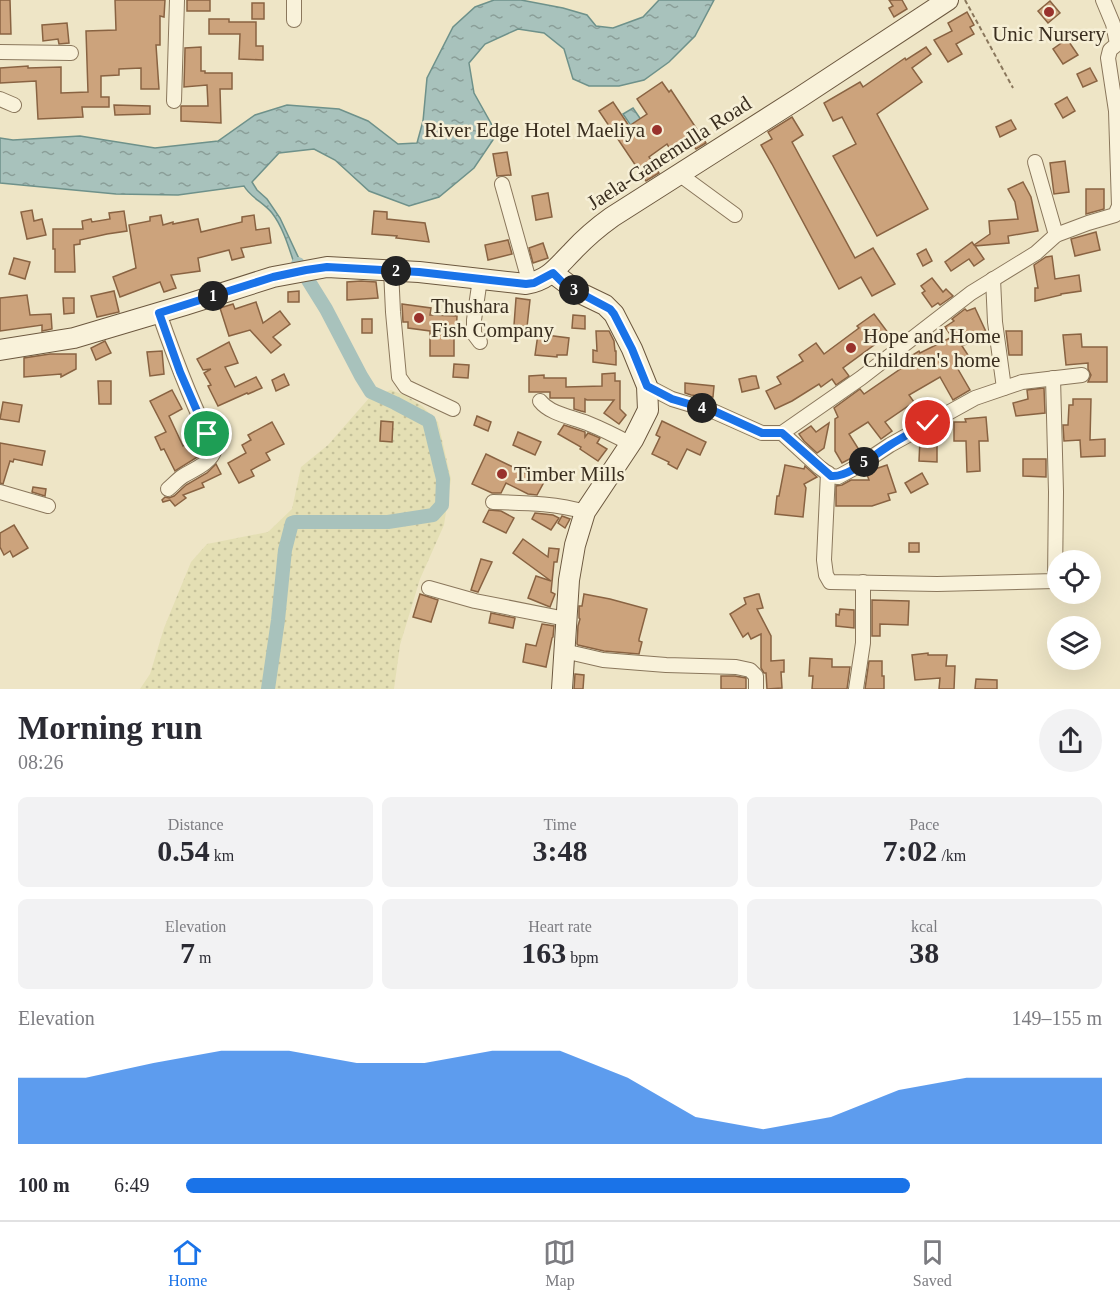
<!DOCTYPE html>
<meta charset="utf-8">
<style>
body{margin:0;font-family:"Times New Roman",serif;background:#f2f2f3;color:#2b2b33;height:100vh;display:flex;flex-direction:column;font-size:22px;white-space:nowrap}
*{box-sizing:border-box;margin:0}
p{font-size:20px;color:#7c7c81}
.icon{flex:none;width:33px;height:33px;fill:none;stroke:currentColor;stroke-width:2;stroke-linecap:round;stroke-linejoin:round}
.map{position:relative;height:689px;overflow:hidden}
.details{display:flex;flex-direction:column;background:#fff;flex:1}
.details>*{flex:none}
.controls{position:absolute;left:1047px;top:550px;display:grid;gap:12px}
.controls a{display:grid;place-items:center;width:54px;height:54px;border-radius:50%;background:#fff;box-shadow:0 6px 24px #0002;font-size:30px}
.pin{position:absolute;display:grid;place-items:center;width:51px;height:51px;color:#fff;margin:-26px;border:3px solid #fff;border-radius:50%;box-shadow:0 2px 6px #0007}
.km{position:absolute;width:30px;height:30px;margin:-15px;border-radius:50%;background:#222;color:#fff;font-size:16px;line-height:30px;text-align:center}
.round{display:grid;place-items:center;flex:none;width:63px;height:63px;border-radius:32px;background:#f2f2f3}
.overview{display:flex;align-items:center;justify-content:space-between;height:102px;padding:0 18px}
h1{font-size:33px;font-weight:700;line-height:45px}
.figures{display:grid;grid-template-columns:repeat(3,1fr);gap:9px;height:102px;padding:6px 18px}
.figures div{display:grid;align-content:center;border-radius:9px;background:#f2f2f3;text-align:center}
.figures b{font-size:30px;font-weight:700}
.figures small{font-size:16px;font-weight:400}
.figures p{font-size:16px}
.chart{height:168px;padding:12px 18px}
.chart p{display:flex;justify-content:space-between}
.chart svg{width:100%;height:108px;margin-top:6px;fill:#1a73e8;opacity:.7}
ul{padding:0 18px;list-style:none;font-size:20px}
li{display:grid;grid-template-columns:96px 72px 1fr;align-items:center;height:45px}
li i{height:15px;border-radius:8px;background:#1a73e8}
.dock{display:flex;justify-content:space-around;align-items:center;height:84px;border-top:2px solid #e1e1e2;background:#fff;font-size:16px;color:#7c7c81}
.dock a{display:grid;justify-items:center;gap:3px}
.dock .selected{color:#1a73e8}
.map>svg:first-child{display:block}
</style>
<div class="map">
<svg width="1120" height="689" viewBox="0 0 1120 689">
<defs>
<pattern id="farmland-dots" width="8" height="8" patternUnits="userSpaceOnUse" patternTransform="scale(1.5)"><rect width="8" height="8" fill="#e4dfb4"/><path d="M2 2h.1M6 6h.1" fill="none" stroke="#c4c09a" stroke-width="1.8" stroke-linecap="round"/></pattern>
<pattern id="water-ripples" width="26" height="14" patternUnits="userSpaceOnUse" patternTransform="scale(1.5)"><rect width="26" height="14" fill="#a8c2bc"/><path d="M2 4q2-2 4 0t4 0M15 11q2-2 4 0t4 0" fill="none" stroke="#8a9e98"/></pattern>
</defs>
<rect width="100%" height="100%" fill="#eee5c6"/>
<polygon fill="url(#farmland-dots)" points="391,390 406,396 422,406 438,422 451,479 444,525 420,579 400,645 394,689 140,689 150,674 164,628 191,562 207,544 268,532 292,509 301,467 328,445 370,397"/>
<g fill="url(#water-ripples)" stroke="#6e918a" stroke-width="1.5">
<path d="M494 0H521L563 8 587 15 596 26 613 28 643 17 659 0H714L695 36 669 62 644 80 619 86H589L573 79 564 49 544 33 518 29 485 44 469 63 474 93 497 134 474 168 439 197 409 206 369 191 335 160 314 149 279 153 252 182 257 190 267 199 280 218 301 263 295 266C289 248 283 227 272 213 264 203 250 197 244 186L178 195 116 194 0 183V138L13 140 80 136 155 148 218 141 255 115 287 105 339 109 368 121 398 144 417 143 423 121 427 78 453 27 475 7Z"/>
<polygon points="633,108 646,127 636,133 623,114"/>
</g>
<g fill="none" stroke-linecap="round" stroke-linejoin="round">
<polyline stroke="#a8c2bc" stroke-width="14" points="268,689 278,620 285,550 292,523 295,522 388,522 433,515 442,505 443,479 429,421 395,403 371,392 361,376 326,309 298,264"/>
</g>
<g fill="#cca37c" stroke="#896342" stroke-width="1.5">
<polygon points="0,0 10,0 11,34 0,34"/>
<polygon points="115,0 165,0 164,17 160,16 160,45 156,45 159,89 141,89 141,68 119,69 119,75 101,76 101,97 109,97 109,107 82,107 83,117 38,119 36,81 0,83 0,68 28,66 28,68 61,67 61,93 88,92 86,31 116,30"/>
<rect x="187" y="0" width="23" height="11"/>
<polygon points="889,0 902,0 907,9 894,17 889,8 893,6"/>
<polygon points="1050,1 1060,13 1048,23 1038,11"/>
<rect x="252" y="3" width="12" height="16"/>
<polygon points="967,12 974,25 970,27 974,34 956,44 962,54 948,62 934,40 952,31 948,23"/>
<polygon points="209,19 229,19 229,22 256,22 256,46 263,46 263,60 239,59 240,34 209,34"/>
<polygon points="67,23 69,43 59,44 58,39 43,41 42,25"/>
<polygon points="1067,39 1078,55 1063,64 1053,49"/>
<polygon points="201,47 201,71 205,71 205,73 232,73 232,89 220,89 221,123 181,121 181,106 208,106 207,85 184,87 185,49 185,48"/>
<polygon points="926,47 931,54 912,68 922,82 877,114 928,209 877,236 833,156 856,144 842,117 833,121 824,103 860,82 863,87 905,58 906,60"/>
<polygon points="1090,68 1097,81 1083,87 1077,74"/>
<polygon points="662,82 669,92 671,90 706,143 696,149 690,141 672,152 667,144 649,157 659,173 646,181 599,111 613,102 629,126 647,114 637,99"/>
<polygon points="1067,97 1075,111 1063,118 1055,104"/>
<polygon points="114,105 150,106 150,114 115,115"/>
<polygon points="792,117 803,135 792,142 855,258 873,248 895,284 872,296 861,277 839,289 772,164 761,145 772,139 768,132"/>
<polygon points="1011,120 1016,129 1000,137 996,127"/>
<polygon points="507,152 511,175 497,176 493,154"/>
<polygon points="1065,161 1069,192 1054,194 1050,163"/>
<polygon points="1023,182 1031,197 1038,231 1008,236 1009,243 975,246 984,259 974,266 969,259 951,271 945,262 972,242 974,245 990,234 989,221 1018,219 1015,202 1008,189"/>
<polygon points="1086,189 1104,189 1104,209 1086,214"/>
<polygon points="548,193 552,217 536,220 532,196"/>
<polygon points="32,210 34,221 42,219 46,235 27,239 21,212"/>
<polygon points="124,211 127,231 107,234 80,240 80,244 74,245 75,272 55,272 55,249 53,249 53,229 83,229 82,221 91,219 92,222 110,219 109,213"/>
<polygon points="374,211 387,212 387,219 425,223 429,242 396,238 397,236 372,234"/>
<polygon points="161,215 163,225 173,222 173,224 198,219 201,232 242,222 242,217 254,215 256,230 269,228 271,243 241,248 244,257 232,260 229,250 198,258 200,271 171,275 176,288 164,292 160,282 120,297 113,277 136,268 129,225 150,221 150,217"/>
<polygon points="1096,232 1100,250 1075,256 1071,239"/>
<polygon points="508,240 512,254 488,260 485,245"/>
<polygon points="543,243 548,258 533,263 529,248"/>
<polygon points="926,249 932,261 923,266 917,254"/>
<polygon points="1052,256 1055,279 1079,275 1081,291 1061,294 1061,295 1035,301 1035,288 1038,288 1034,265 1046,257"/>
<polygon points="14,258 30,262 25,279 9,274"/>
<polygon points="932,278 943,292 946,289 953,296 940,305 938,303 932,307 922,293 925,291 921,286"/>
<polygon points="361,281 376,282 378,298 347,300 347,282"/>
<polygon points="114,291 119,312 97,317 91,296"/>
<polygon points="299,291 299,302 288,302 288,292"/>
<polygon points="27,295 30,315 51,314 52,329 42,331 42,325 0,331 0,298"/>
<polygon points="63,298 74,298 74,313 64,314"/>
<polygon points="516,298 530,300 527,327 514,325"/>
<polygon points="256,302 263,323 280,311 290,324 273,337 281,345 271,353 250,330 229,336 220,308 233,304 235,309"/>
<polygon points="402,304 431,308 430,315 457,316 456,335 454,335 454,356 430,356 430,331 408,328 408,322 403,322"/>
<polygon points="975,308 987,334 962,346 968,355 955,364 970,390 953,400 940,377 909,395 914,402 885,422 892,431 881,439 868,422 849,434 861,453 842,463 835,451 835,419 838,417 834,408 860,389 864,394 906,365 903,361 919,351 920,353 952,337 945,327 954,321 952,319 965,309 967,311"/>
<polygon points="874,314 889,334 843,368 849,376 836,385 832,379 821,387 819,384 792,401 775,409 766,391 781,384 777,377 803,361 799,355 816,343 824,354 859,328 857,326"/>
<polygon points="573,315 585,316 585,329 572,328"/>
<rect x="362" y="319" width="10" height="14"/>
<polygon points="596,331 609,331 614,341 615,351 616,351 616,365 593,362 593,350 597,351"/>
<polygon points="1006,331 1022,331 1022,355 1009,355"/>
<polygon points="538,334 569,338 567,355 557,355 557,357 535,355"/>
<polygon points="1081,334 1082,347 1107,347 1107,382 1088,382 1091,375 1088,369 1088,363 1066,365 1063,335"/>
<polygon points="105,341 111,353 96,360 91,348"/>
<polygon points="229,342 238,363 225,367 235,387 256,377 262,388 248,394 247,393 218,406 208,386 211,385 204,373 211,369 203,370 197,359"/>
<polygon points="162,351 164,374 150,376 147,352"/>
<polygon points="50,354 76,354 76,369 61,377 61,374 24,377 24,358"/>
<polygon points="454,364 469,365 468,378 453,377"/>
<polygon points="615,373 615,381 620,381 620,409 626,415 619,424 604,413 614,400 587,400 585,399 585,412 581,411 574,409 574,398 550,398 550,392 529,392 529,376 544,375 544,378 566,378 566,387 602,386 602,374"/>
<polygon points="284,374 289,385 276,391 272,380"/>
<polygon points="752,376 756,376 759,388 742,392 739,379"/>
<polygon points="98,381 111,381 111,404 99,404"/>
<polygon points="685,383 714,386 713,397 691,395 685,393"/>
<polygon points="1044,388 1045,413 1016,416 1013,403 1028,399 1027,390"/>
<polygon points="172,390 182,409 169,416 183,446 192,441 199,456 175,471 164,449 161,450 155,437 166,432 150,401"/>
<polygon points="1073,399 1091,399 1090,440 1105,439 1105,456 1081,457 1080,440 1064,441 1063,425 1068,425 1069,405 1073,405"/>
<polygon points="3,402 22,405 19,422 0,419"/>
<polygon points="477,416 491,422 488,431 474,425"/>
<polygon points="986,417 988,441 979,441 980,471 967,472 966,441 954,441 954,422 966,422 965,419"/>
<polygon points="381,421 393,422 392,442 380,441"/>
<polygon points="662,421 706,442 700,455 687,449 677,469 668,464 669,462 652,454 660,437 656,435"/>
<polygon points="272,422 284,444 266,453 270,460 251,470 254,476 239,483 228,463 246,453 242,445 251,440 248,435"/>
<polygon points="829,423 824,448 817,453 804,441 799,434 811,426 816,432"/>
<polygon points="564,425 585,432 585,437 588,433 600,438 597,443 607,449 598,461 580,449 581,447 558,434"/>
<polygon points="518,432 541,442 535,455 513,445"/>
<polygon points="923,437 937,437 937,462 919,461 920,439"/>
<polygon points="0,443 45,451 42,465 14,459 13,462 10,461 3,484 0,483"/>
<polygon points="486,454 544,482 537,495 528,494 506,483 501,493 492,493 472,484"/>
<polygon points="1023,459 1046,459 1046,477 1023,476"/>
<polygon points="216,464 221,474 202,483 204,487 183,495 186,498 175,506 170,500 163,502 162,500 165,497 169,498 174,496 186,485 207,473"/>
<polygon points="785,465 804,469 805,466 817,477 804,484 806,488 803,517 775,514 777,496 779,496"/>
<polygon points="887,465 896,492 888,494 890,500 872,506 836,506 836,486 842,485 851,480 869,480 866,472"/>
<polygon points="922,473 928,484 911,493 905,483"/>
<polygon points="33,487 46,489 45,496 32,492"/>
<polygon points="489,510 501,511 514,518 506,533 483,522"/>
<polygon points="535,513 553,515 559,518 551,530 532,519"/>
<polygon points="562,516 570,519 565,528 558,523"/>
<polygon points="14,525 28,548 13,557 10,551 4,555 0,547 0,533"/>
<polygon points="523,539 548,557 549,548 559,549 557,562 554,562 551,592 555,594 550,607 528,598 536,576 551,581 513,553"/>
<rect x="909" y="543" width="10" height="9"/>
<polygon points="481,559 492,562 478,592 471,590"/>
<polygon points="420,594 438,600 431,622 413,617"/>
<polygon points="584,594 610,599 647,609 639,639 639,641 642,642 639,654 604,651 578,645 577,644 578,626 580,619 579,618 579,606 582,606"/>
<polygon points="757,594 759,594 763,608 757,609 771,636 771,661 784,660 784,672 781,672 782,688 767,689 766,673 764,673 761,668 761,634 751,639 748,633 743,637 730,614 746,604 744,598"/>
<polygon points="872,600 909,601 908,625 880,624 880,636 872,636"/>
<polygon points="840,609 854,610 854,628 836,626 836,614 839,615"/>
<polygon points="491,613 515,618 513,628 489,623"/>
<polygon points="542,624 554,626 553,637 552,638 546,667 523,662 526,644 536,646"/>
<polygon points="928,653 928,655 947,655 946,666 955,666 954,689 939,689 940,678 915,680 912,655"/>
<polygon points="810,658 832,659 832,667 850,667 847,689 812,689 813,676 809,676"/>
<polygon points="869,661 882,661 882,676 884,676 884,689 865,689"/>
<polygon points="575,674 584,675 583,689 574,689"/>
<polygon points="721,676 735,676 746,678 746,689 721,689"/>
<polygon points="976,679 997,680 997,689 975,689"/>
</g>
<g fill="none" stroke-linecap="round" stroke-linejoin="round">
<defs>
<g id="street">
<polyline points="294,0 294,20"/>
<polyline points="0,52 71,53"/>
<polyline points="0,99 14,105"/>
<polyline points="174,101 177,0"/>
<polyline points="1035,162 1056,235"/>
<polyline points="679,174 735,215"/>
<polyline points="502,184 530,284"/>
<polyline points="391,270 393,312 399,377 406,387 453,409"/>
<polyline points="480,279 474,320 474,334 480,342"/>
<polyline points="993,279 995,322 1004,388"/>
<path d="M159 313C175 359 192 405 215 449 211 463 195 469 183 476 177 480 173 485 168 489"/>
<polyline points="647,386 672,399 715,412 762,433 782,433 819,467 831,476 838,477 860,465 890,445 975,398 1022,382 1082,375"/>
<path d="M540 401C550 414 572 417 587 423 602 429 616 436 631 444"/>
<polyline points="782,433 861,378 971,293 1036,253 1056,235 1088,223 1115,215 1119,206 1116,111 1108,58 1110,50 1117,44 1113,24 1103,0"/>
<polyline points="828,473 824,560 826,575 830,582 937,584 1055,581 1056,492 1053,378"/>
<polyline points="0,492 48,506"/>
<path d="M493 502C524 503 555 503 585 512"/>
<polyline points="429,588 475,601 566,619"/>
<polyline points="564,651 603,660 666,665 736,667 750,670 756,676 756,689"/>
<polyline points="856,689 863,643 863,582"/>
</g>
<g id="secondary">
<polyline points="553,273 578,292 605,305 614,314 632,349 647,386 648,410 633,440 585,512 575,545 569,580 562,689"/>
<path d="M0 350 74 338 185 305 273 277 327 267 419 272 526 284C549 280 557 267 572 252 584 239 598 227 612 217L799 98 948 0"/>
</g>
</defs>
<use href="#street" stroke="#8a775c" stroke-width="16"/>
<use href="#secondary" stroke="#6c583f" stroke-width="22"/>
<polyline stroke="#8a775c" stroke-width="2" stroke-dasharray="4.5 3" stroke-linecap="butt" points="965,0 1013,88"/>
<use href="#street" stroke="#f9f2da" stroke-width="14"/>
<use href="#secondary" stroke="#f9f2da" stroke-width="20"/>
</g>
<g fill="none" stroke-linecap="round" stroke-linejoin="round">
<defs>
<path id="route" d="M207 434 180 372 159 313 273 277 306 270 327 267 419 272 526 284 534 283 553 273 563 283 578 292 610 309 614 314 632 349 647 386 672 399 716 412 762 433H782L831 476C849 478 875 454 890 445 903 437 916 430 928 423"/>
</defs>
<use href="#route" stroke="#fff" stroke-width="12"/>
<use href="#route" stroke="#1a73e8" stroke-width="8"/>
</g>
<g fill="#99322c" stroke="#f6efd6" stroke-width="2">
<circle cx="1049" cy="12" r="6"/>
<circle cx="657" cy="130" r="6"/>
<circle cx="419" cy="318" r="6"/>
<circle cx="851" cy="348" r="6"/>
<circle cx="502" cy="474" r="6"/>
</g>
<g text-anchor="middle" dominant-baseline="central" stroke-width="5" stroke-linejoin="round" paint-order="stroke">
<g font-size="21" fill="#3a2e1f" stroke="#f6efd6" text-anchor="start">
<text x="1049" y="34" text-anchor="middle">Unic Nursery</text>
<text x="645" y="130" text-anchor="end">River Edge Hotel Maeliya</text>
<text x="431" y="306">Thushara<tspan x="431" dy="24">Fish Company</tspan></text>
<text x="863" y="336">Hope and Home<tspan x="863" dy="24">Children's home</tspan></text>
<text x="514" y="474">Timber Mills</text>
</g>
<g font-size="21" fill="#3a2e1f" stroke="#f6efd6">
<text transform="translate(669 153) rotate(-33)">Jaela-Ganemulla Road</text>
</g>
</g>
</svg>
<div class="controls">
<a><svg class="icon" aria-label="locate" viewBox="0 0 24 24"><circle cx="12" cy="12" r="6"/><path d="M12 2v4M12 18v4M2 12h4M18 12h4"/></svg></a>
<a><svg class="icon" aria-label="layers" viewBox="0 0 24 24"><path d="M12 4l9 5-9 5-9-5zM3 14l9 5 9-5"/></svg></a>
</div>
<div class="pin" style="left:207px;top:434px;background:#1e9e55"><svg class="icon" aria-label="arrive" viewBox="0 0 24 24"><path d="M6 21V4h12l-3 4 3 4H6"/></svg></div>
<div class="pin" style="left:928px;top:423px;background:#d93025"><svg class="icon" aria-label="check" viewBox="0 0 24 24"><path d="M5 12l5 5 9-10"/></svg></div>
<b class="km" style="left:213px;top:296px">1</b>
<b class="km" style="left:396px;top:271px">2</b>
<b class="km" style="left:574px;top:290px">3</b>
<b class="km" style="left:702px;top:408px">4</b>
<b class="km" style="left:864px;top:462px">5</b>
</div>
<section class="details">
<div class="overview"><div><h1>Morning run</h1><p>08:26</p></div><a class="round"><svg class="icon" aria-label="share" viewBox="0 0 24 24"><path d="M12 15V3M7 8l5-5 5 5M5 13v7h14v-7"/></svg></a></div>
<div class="figures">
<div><p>Distance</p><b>0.54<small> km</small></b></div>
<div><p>Time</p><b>3:48</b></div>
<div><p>Pace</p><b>7:02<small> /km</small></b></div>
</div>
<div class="figures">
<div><p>Elevation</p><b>7<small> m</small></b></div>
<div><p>Heart rate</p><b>163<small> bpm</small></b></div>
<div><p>kcal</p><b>38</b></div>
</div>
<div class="chart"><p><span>Elevation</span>149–155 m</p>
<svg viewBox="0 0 160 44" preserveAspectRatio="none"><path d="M0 44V17L10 17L20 11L30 6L40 6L50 11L60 11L70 6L80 6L90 17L100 33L110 38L120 33L130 22L140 17L150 17L160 17V44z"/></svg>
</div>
<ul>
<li><b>100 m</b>6:49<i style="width:79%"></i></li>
</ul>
</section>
<nav class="dock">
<a class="selected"><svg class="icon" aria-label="home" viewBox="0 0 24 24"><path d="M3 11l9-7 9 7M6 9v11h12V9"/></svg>Home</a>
<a><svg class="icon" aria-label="map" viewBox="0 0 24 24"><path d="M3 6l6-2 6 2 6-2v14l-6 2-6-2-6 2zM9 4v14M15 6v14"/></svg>Map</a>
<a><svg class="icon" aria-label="saved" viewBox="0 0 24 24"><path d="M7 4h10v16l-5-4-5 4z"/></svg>Saved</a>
</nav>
